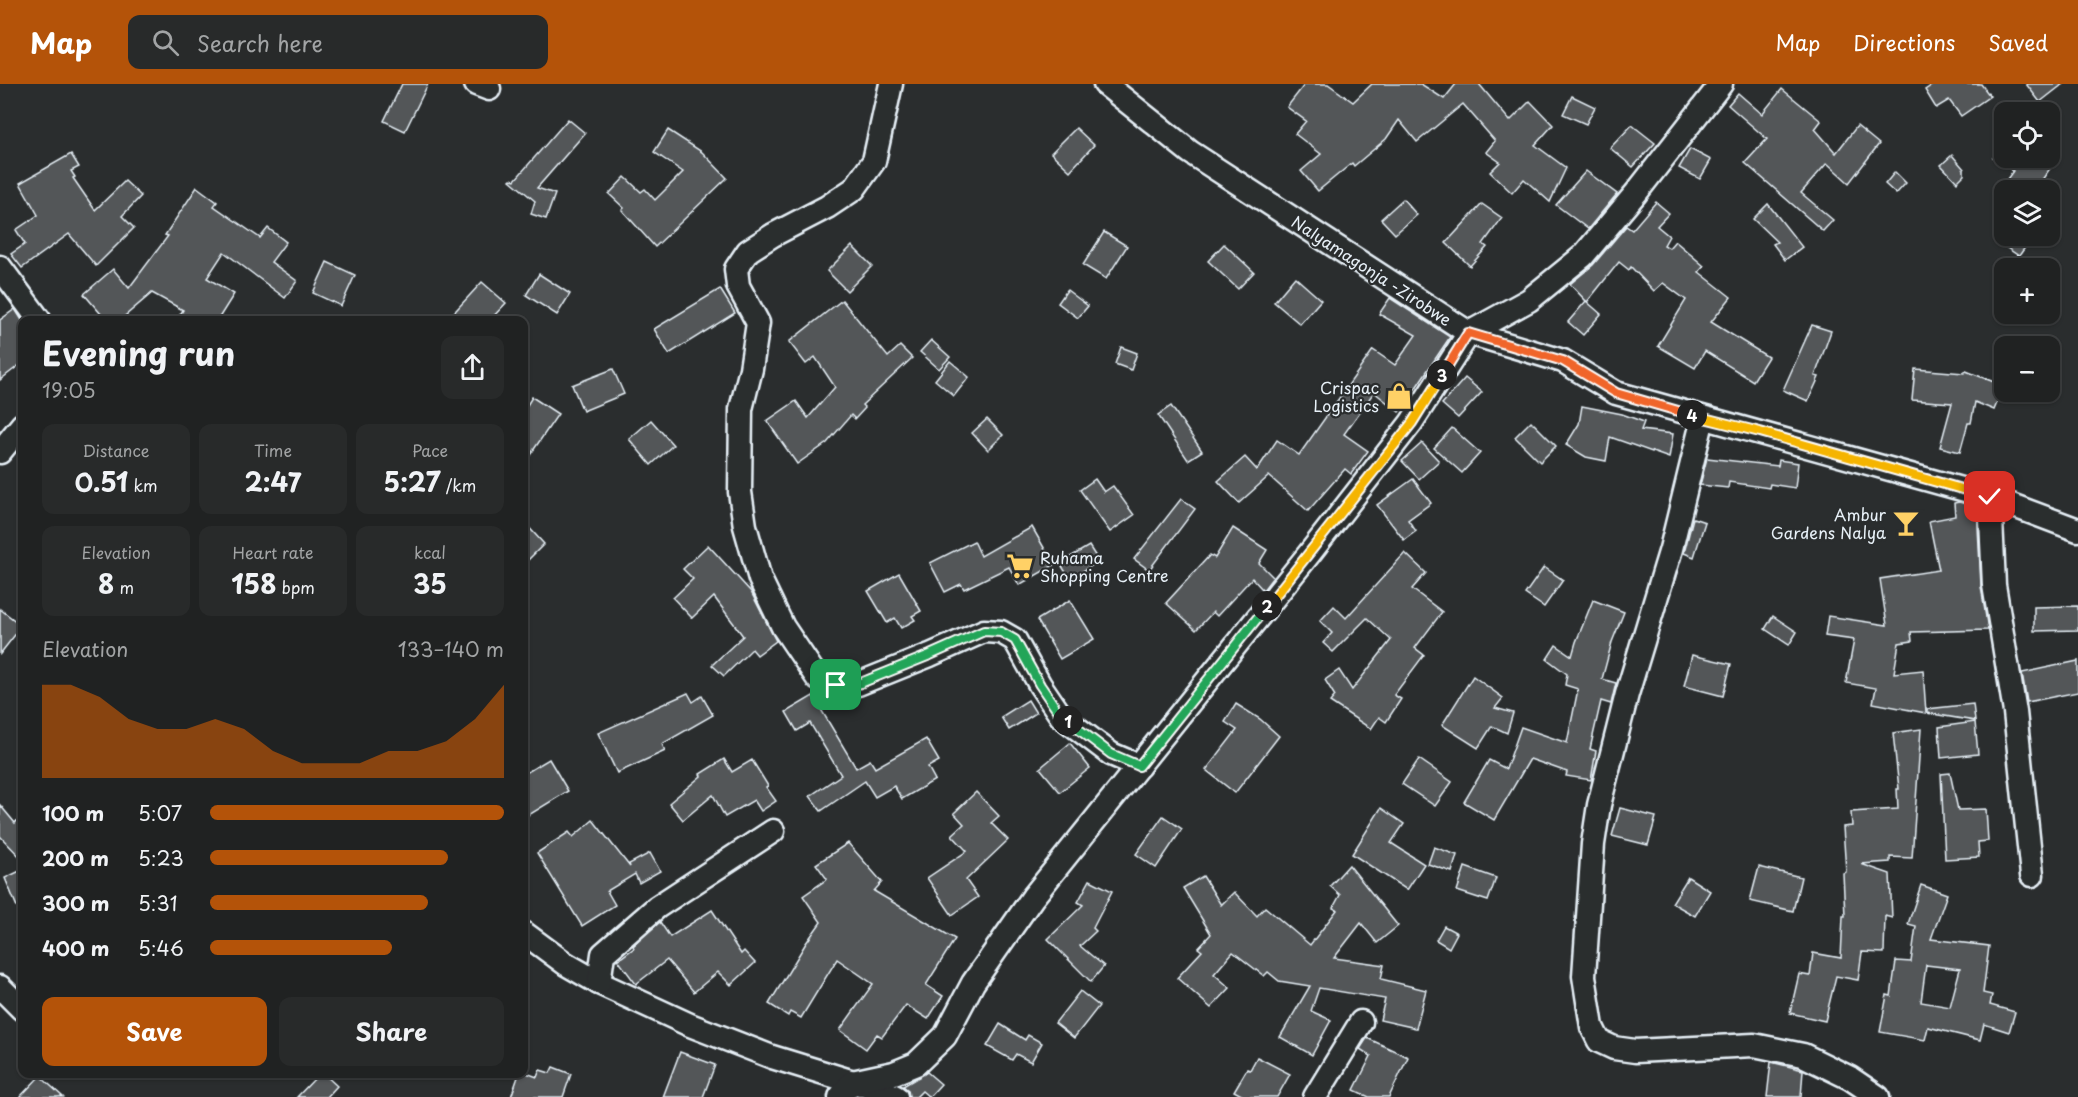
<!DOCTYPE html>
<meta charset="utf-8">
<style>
body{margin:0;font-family:"Playpen Sans",sans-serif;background:#282a2a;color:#f1f3f6;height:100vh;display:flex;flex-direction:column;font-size:22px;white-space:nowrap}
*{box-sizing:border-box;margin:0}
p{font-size:20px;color:#a2a4a5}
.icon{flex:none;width:33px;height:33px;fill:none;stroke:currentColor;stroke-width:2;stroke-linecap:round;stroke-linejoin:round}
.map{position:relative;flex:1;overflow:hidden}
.details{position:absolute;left:18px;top:232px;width:510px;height:762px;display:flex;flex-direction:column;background:#202222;border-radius:12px;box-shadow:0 2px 4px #0004,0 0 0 2px #3d3f40}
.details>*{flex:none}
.controls{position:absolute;left:1994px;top:18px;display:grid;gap:12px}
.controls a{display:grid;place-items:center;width:66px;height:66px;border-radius:12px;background:#202222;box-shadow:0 2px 4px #0004,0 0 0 2px #3d3f40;font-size:30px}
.pin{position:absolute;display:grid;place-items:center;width:51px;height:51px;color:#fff;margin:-26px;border-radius:12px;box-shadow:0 3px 9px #0006}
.km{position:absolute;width:30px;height:30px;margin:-15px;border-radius:50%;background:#222;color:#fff;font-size:16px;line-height:30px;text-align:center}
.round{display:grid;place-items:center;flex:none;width:63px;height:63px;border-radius:12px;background:#282a2a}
.summary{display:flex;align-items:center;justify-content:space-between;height:102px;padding:0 24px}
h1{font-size:33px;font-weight:700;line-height:45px}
.stats{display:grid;grid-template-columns:repeat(3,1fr);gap:9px;height:102px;padding:6px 24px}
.stats div{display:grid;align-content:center;border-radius:12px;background:#282a2a;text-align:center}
.stats b{font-size:26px;font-weight:700}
.stats small{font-size:16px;font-weight:400}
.stats p{font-size:16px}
.chart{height:168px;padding:12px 24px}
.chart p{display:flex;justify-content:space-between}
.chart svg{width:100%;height:108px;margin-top:6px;fill:#b45309;opacity:.7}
.action{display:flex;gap:12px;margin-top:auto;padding:12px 24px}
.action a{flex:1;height:69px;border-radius:12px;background:#b45309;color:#fff;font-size:24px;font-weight:700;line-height:69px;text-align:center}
.action a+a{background:#282a2a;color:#f1f3f6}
ul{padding:0 24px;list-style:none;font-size:20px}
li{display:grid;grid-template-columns:96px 72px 1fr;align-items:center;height:45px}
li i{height:15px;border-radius:8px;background:#b45309}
header{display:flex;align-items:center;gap:36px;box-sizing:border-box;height:84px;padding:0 30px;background:#b45309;color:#fff}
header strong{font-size:28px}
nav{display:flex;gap:33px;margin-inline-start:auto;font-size:21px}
.search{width:420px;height:54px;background:#282a2a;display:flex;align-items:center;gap:15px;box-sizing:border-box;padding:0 21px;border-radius:12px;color:#a2a4a5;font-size:22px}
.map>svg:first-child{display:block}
</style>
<header>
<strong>Map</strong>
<div class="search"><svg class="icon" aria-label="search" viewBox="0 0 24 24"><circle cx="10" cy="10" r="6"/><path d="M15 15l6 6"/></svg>Search here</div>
<nav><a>Map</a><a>Directions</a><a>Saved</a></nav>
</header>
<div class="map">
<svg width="2078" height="1013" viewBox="0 0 2078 1013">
<rect width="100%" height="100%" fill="#2a2d2e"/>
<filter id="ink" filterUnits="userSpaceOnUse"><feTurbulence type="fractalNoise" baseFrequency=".0167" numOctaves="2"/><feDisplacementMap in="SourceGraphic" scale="12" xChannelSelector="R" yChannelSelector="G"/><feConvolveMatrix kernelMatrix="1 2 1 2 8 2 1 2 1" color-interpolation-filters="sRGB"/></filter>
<g filter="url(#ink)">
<g fill="#535759" stroke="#e8f1f8" stroke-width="1.5" fill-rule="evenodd">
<polygon points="402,0 428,0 405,47 384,37"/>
<polygon points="1305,0 1328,0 1353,18 1372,0 1421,0 1444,15 1456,0 1479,0 1510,37 1530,17 1553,41 1535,61 1566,84 1550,118 1524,95 1512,109 1490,88 1500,78 1486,68 1495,57 1463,20 1417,58 1399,36 1386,55 1354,82 1352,79 1318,107 1301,87 1321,70 1295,50 1306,37 1287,23"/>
<polygon points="1934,0 1981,0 1990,12 1961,32 1949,16 1936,24 1925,6"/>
<polygon points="2026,0 2063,0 2040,18"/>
<polygon points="1782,5 1821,37 1815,45 1836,69 1857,42 1879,60 1849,99 1827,79 1801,109 1833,136 1823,147 1745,79 1767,55 1728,21 1738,9 1762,30"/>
<polygon points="1572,12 1595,23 1586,40 1563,30"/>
<polygon points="568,35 585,49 537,104 555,110 546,135 531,130 535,117 510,96 511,95 515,96"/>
<polygon points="1632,41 1655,59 1633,83 1610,64"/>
<polygon points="1076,44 1094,61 1070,87 1051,69"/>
<polygon points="668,46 702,68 727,94 655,163 622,126 624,124 609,110 625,93 641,108 645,105 655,116 683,88 654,68"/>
<polygon points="1690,65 1711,76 1700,95 1679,84"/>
<polygon points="71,70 79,83 71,87 75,93 73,94 95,126 125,97 141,112 122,132 134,144 96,182 69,150 22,184 11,170 25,160 16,146 38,131 20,99"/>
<polygon points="1952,71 1964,85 1964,91 1957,98 1941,81"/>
<polygon points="1994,74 2036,74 2051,83 2035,106 1999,106 2013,87"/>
<polygon points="1586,87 1617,110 1588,145 1556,121"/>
<polygon points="1895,88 1906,99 1896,110 1885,100"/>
<polygon points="197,103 217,118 214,122 260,154 268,144 286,158 271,178 297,197 285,214 224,168 207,194 234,210 217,237 176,237 183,226 152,209 119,237 107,237 84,210 113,185 129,204 168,152 165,151"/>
<polygon points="1403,115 1417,131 1395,150 1381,135"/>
<polygon points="1656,118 1669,129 1657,142 1669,152 1664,161 1669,164 1675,157 1704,182 1699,188 1731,213 1711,238 1768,273 1753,297 1705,267 1695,284 1658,262 1686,216 1663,199 1654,207 1631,183 1629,186 1619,178 1587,218 1570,200 1593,181 1626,142 1632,146"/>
<polygon points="1482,120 1502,134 1483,160 1487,163 1470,182 1446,159"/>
<polygon points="1768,120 1802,163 1785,176 1773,160 1777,158 1753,135"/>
<polygon points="1104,148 1127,162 1106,195 1083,181"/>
<polygon points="2011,152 2033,152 2019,172 2004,162"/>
<polygon points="1224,160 1254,188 1238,205 1208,177"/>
<polygon points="852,162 872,182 847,207 827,187"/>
<polygon points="327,178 355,191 341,222 313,209"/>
<polygon points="539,190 570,210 557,231 526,211"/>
<polygon points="1295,193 1321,216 1300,240 1274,218"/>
<polygon points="482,198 506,219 489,237 446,237"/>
<polygon points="720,205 735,229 669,270 654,245"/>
<polygon points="1067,206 1088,222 1078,234 1058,219"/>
<polygon points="1390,214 1450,253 1413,308 1414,309 1399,328 1374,308 1344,350 1368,367 1351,390 1345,385 1308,427 1269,392 1239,419 1218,397 1245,373 1257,386 1277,356 1299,371 1373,266 1395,281 1416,251 1379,230"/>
<polygon points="842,216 888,273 900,262 912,274 862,321 865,324 855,335 851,331 827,359 797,380 767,337 796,317 808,334 835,303 815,273 806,280 789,258"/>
<polygon points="1586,217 1601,230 1583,251 1568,238"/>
<polygon points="15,225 22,236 22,279 0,296 0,236"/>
<polygon points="1812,241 1831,247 1815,292 1819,293 1808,317 1783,306"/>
<polygon points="931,256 950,273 939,285 920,268"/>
<polygon points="1121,263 1137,269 1131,286 1115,280"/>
<polygon points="950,277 969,293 954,312 935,296"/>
<polygon points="613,285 624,310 583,327 572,301"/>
<polygon points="1915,285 1964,289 1966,287 2004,302 1994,326 1975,318 1971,339 1968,339 1960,368 1940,363 1952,319 1912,316"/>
<polygon points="1465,294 1482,308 1458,334 1442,320"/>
<polygon points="532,313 558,330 524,380 524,326"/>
<polygon points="1171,322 1202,367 1188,376 1158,331"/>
<polygon points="1582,322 1622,330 1644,338 1641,346 1673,350 1669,374 1610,353 1606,377 1586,373 1566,361 1579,340"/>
<polygon points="987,335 1003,351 988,366 972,349"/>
<polygon points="651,336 673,361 651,381 629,355"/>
<polygon points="1531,337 1556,362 1540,378 1515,353"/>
<polygon points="1452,344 1480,369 1462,389 1434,364"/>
<polygon points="1422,359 1439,377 1419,395 1402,377"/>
<polygon points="1707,374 1778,382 1779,376 1798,379 1795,404 1770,400 1769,404 1729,398 1728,404 1700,401"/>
<polygon points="1095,395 1104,408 1113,402 1134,431 1110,448 1080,406"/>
<polygon points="1413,395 1431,419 1408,436 1416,447 1404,456 1377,421"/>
<polygon points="1181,415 1195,425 1149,486 1134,475"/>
<polygon points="1959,418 1977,423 1981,502 1988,546 1911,548 1912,557 1899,559 1894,589 1923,586 1926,629 1873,619 1876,604 1846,599 1854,556 1825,552 1828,532 1887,541 1880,495 1939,486 1929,437 1955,432 1954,419"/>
<polygon points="1693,434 1705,438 1694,473 1684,469"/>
<polygon points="524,438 544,460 524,480"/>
<polygon points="1032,443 1054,481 1019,501 1009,483 964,505 961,500 945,508 930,479 974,457 981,472"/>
<polygon points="1233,444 1267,466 1259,479 1273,493 1263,506 1252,494 1217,532 1213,528 1196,546 1166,519 1210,471 1215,474"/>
<polygon points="708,461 751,508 776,557 757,571 752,565 724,592 712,581 743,552 714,513 692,534 673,514 693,495 683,485"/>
<polygon points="1089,462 1096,473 1096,479 1070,495 1060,479"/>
<polygon points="1405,469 1426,489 1412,505 1442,528 1415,564 1424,571 1394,611 1401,615 1386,638 1379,633 1371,645 1330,618 1335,612 1325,596 1339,586 1352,606 1391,556 1367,534 1333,568 1323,559 1332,549 1320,537 1334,522 1346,534"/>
<polygon points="1544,483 1563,496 1544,523 1525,510"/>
<polygon points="899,489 921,527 912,532 915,536 901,544 895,534 887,539 868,507"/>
<polygon points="1070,516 1094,555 1060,575 1037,536"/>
<polygon points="1593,516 1624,528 1612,558 1602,595 1616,599 1611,620 1601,617 1590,665 1596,667 1591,696 1566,692 1567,688 1530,675 1494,736 1464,718 1489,676 1506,685 1521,643 1567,659 1578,605 1565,601 1567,590 1547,575 1556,561 1572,572 1576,558"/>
<polygon points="2078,522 2078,546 2034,547 2034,523"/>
<polygon points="0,525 22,542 0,570"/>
<polygon points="1773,532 1797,548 1789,561 1765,545"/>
<polygon points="1692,571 1731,580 1723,612 1684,602"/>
<polygon points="2078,577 2078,608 2027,618 2022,589"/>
<polygon points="1473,592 1503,614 1495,624 1513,629 1507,649 1492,642 1478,664 1442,641"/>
<polygon points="688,609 693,618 702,612 713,631 662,660 665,667 617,689 598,649"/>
<polygon points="813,612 856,684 870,676 875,684 926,655 939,677 928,683 935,696 902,715 894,702 875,713 865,697 821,727 810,712 841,691 810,639 797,647 786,628"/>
<polygon points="1028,616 1036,629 1009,646 1001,633"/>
<polygon points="1236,620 1260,635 1279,652 1235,709 1206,686 1237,646 1225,638"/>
<polygon points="1973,620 1975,637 1927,629 1927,625"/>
<polygon points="1975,638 1978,670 1941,674 1939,643"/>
<polygon points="1921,645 1912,774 1890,773 1890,778 1861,780 1890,790 1892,834 1885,832 1884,869 1862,868 1858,896 1836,892 1825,937 1790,929 1799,890 1810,892 1813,869 1841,874 1843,832 1845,832 1843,789 1846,788 1843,743 1852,742 1851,728 1898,725 1897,705 1899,705 1893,649"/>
<polygon points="1070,659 1090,684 1060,708 1040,684"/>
<polygon points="549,675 568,707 524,734 524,690"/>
<polygon points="724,675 732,688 752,676 768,702 766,703 776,717 761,727 754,716 725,733 713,711 683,736 669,719 701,692 700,690"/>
<polygon points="1419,675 1452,698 1435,722 1402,700"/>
<polygon points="1950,689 1958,726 1986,725 1988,757 1978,758 1979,773 1945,775 1941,690"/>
<polygon points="976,708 999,732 991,739 1008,756 966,796 978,813 952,831 927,794 967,767 952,751 964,740 954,729"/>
<polygon points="0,721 15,739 22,731 22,775 0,752"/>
<polygon points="1381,724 1404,740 1391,759 1424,780 1407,806 1352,770"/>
<polygon points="1620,724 1656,733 1648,761 1612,752"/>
<polygon points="1163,732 1182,745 1156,784 1136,770"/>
<polygon points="593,736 630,783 629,780 650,769 660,787 639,799 635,790 607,807 615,821 582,842 537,769 569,748 573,753"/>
<polygon points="848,759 882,798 874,807 955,855 926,901 943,912 928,935 906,921 882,953 877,950 866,965 840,946 873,900 837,875 801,934 790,928 788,932 769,920 806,859 821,838 803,812 827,795 816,780"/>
<polygon points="1434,763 1457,771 1452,788 1428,780"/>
<polygon points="1349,781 1398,842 1377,859 1361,839 1334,874 1384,881 1381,895 1426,906 1416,944 1380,936 1385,915 1319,904 1311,927 1331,936 1312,971 1280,953 1310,902 1279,897 1268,888 1264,892 1233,868 1214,890 1230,904 1211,924 1177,894 1202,867 1198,864 1211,850 1183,804 1203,792 1221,821 1234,808 1257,832 1265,823 1310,861 1337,826 1333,824 1340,811 1330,802"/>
<polygon points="1465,783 1496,794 1488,817 1457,807"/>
<polygon points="1759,783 1801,793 1793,827 1750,817"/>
<polygon points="22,786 22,835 5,794"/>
<polygon points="1688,793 1710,807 1695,832 1672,819"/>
<polygon points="1090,796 1112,807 1093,844 1096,847 1080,862 1104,882 1091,898 1048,855 1083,821 1078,818"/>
<path d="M1921 801 1947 810 1931 855 1989 862 1983 909 1992 911 1990 921 2015 928 2009 948 1984 940 1980 956 1928 943 1925 956 1880 948 1887 911 1891 912 1896 877 1911 878 1916 842 1908 840ZM1926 881 1960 885 1950 923 1921 918Z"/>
<polygon points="712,826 741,870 744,867 755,879 731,901 718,888 694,908 667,876 636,900 618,876 634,864 633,862 660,838 670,853"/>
<polygon points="1444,842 1457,849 1449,864 1436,856"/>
<polygon points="1080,907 1099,922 1074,954 1055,939"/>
<polygon points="1000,940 1025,956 1028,951 1042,959 1031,978 1016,970 1012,976 987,962"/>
<polygon points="1367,954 1408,973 1389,1013 1369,1013 1354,1006 1371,972 1360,965"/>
<polygon points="680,968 715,981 703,1013 663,1013"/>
<polygon points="1257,973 1290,990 1277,1013 1245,1013 1234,1007 1247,985 1250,986"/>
<polygon points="1771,978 1803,986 1801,1013 1767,1013"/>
<polygon points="553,983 571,990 563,1013 511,1013 519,990 524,990 524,988 537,993 540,986 550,989"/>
<polygon points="927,988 941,1000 929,1013 922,1007 916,1013 909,1013 908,1006 903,1002"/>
<polygon points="319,990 324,990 337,1002 327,1013 297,1013"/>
<polygon points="40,992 63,1013 20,1013"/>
</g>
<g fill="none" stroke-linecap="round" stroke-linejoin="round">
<defs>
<g id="street">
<polyline points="476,0 489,5"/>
<polyline points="891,0 874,77 854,105 827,123 773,151 748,167 736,185 738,202 758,239 751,285 741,325 740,408 745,442 760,495 783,543 818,595 836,601 858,600 930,571 984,547 1001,548 1015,556 1040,601 1061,632 1111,670 1139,682"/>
<polyline points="1105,0 1190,68 1469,249 1563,277 1616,309 1990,413 2078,446"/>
<polyline points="0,183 40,237"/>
<polyline points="1703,334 1671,465 1627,610 1599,721 1593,760 1584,892 1592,943 1599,957 1614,964 1635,967 1754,961 1803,971 1850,994 1878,1013"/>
<polyline points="0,368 22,341"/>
<polyline points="1990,413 1994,501 2015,628 2032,791"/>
<polyline points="524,849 566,880 599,899 690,941 772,973 886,1008 896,1013"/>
<polyline points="599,899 603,870 657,823 773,747"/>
<polyline points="0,903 22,925"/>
<polyline points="840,1013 852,998 894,989 916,980 945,952 973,899 1033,813 1309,470 1411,339 1469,249 1529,216 1583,172 1636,109 1721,0"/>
<polyline points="1315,1013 1361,938"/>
</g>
</defs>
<use href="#street" stroke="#e8f1f8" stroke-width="27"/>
<use href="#street" stroke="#2a2d2e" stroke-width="22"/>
</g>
</g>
<g fill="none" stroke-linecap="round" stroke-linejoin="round" filter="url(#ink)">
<defs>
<polyline id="split-1" points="836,601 858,600 930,571 984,547 1001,548 1015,556 1040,601 1061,632 1068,637"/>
<polyline id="split-2" points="1068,637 1111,670 1139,682 1267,522"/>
<polyline id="split-3" points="1267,522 1412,339 1442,291"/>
<polyline id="split-4" points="1442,291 1468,249 1563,277 1616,309 1692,331"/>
<polyline id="split-5" points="1692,331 1760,348 1990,413"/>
</defs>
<use href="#split-1" stroke="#fff" stroke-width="12"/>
<use href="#split-2" stroke="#fff" stroke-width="12"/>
<use href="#split-3" stroke="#fff" stroke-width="12"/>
<use href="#split-4" stroke="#fff" stroke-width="12"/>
<use href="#split-5" stroke="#fff" stroke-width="12"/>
<use href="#split-1" stroke="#22a559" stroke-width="8"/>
<use href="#split-2" stroke="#22a559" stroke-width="8"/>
<use href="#split-3" stroke="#f5b400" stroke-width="8"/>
<use href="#split-4" stroke="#f0652b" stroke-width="8"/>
<use href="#split-5" stroke="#f5b400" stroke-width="8"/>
</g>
<defs>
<symbol id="shop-bare" viewBox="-9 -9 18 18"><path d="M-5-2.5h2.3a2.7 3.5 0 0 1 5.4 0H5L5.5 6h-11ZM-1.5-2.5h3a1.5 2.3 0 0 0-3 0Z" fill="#ffd166" stroke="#2a2d2e" stroke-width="2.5" paint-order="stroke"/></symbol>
<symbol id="bar-bare" viewBox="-9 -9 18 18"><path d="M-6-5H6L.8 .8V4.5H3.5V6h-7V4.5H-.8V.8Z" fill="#ffd166" stroke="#2a2d2e" stroke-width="2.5" paint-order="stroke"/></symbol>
<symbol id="supermarket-bare" viewBox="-9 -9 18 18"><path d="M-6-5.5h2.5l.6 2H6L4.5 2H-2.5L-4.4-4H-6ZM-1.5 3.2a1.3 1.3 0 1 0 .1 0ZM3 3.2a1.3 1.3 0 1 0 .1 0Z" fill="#ffd166" stroke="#2a2d2e" stroke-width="2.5" paint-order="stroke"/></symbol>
</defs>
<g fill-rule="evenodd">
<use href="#shop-bare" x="1380" y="293" width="38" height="38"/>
<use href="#bar-bare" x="1887" y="420" width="38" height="38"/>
<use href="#supermarket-bare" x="1001" y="463" width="38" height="38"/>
</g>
<g text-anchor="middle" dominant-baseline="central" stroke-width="4.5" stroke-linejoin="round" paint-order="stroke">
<g font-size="16" fill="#e8f1f8" stroke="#2a2d2e">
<text transform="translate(1372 186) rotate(33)">Nalyamagonja -Zirobwe</text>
</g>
<g font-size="16" fill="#e8f1f8" stroke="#2a2d2e" text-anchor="end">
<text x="1379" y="303">Crispac<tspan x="1379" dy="18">Logistics</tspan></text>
<text x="1886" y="430">Ambur<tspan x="1886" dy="18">Gardens Nalya</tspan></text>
<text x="1040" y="473" text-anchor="start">Ruhama<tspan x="1040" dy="18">Shopping Centre</tspan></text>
</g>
</g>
</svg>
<div class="controls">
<a><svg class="icon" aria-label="locate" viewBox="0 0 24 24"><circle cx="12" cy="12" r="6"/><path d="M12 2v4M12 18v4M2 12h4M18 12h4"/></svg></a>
<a><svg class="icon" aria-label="layers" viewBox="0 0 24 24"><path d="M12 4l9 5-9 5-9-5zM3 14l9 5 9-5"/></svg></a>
<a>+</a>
<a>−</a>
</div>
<div class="pin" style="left:836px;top:601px;background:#1e9e55"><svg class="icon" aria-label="arrive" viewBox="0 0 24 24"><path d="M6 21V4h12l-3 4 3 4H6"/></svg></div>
<div class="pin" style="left:1990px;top:413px;background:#d93025"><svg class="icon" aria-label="check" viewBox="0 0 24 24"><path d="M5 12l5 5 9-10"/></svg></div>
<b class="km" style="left:1068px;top:637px">1</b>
<b class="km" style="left:1267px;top:522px">2</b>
<b class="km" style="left:1442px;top:291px">3</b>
<b class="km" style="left:1692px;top:331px">4</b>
<section class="details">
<div class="summary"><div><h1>Evening run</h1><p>19:05</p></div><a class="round"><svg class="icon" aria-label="share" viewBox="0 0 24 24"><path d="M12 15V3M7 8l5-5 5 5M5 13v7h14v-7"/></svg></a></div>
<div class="stats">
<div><p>Distance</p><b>0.51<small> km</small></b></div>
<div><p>Time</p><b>2:47</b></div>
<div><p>Pace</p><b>5:27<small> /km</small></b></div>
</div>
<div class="stats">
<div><p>Elevation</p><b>8<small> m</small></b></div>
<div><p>Heart rate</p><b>158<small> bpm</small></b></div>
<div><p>kcal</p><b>35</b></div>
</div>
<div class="chart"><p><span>Elevation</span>133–140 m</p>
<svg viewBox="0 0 160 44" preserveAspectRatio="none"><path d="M0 44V6L10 6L20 11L30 20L40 24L50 24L60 20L70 24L80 33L90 38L100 38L110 38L120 33L130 33L140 29L150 20L160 6V44z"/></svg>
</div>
<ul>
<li><b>100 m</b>5:07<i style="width:100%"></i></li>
<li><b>200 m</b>5:23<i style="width:81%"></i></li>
<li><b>300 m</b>5:31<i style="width:74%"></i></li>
<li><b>400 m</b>5:46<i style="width:62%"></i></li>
</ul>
<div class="action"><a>Save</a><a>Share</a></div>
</section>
</div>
